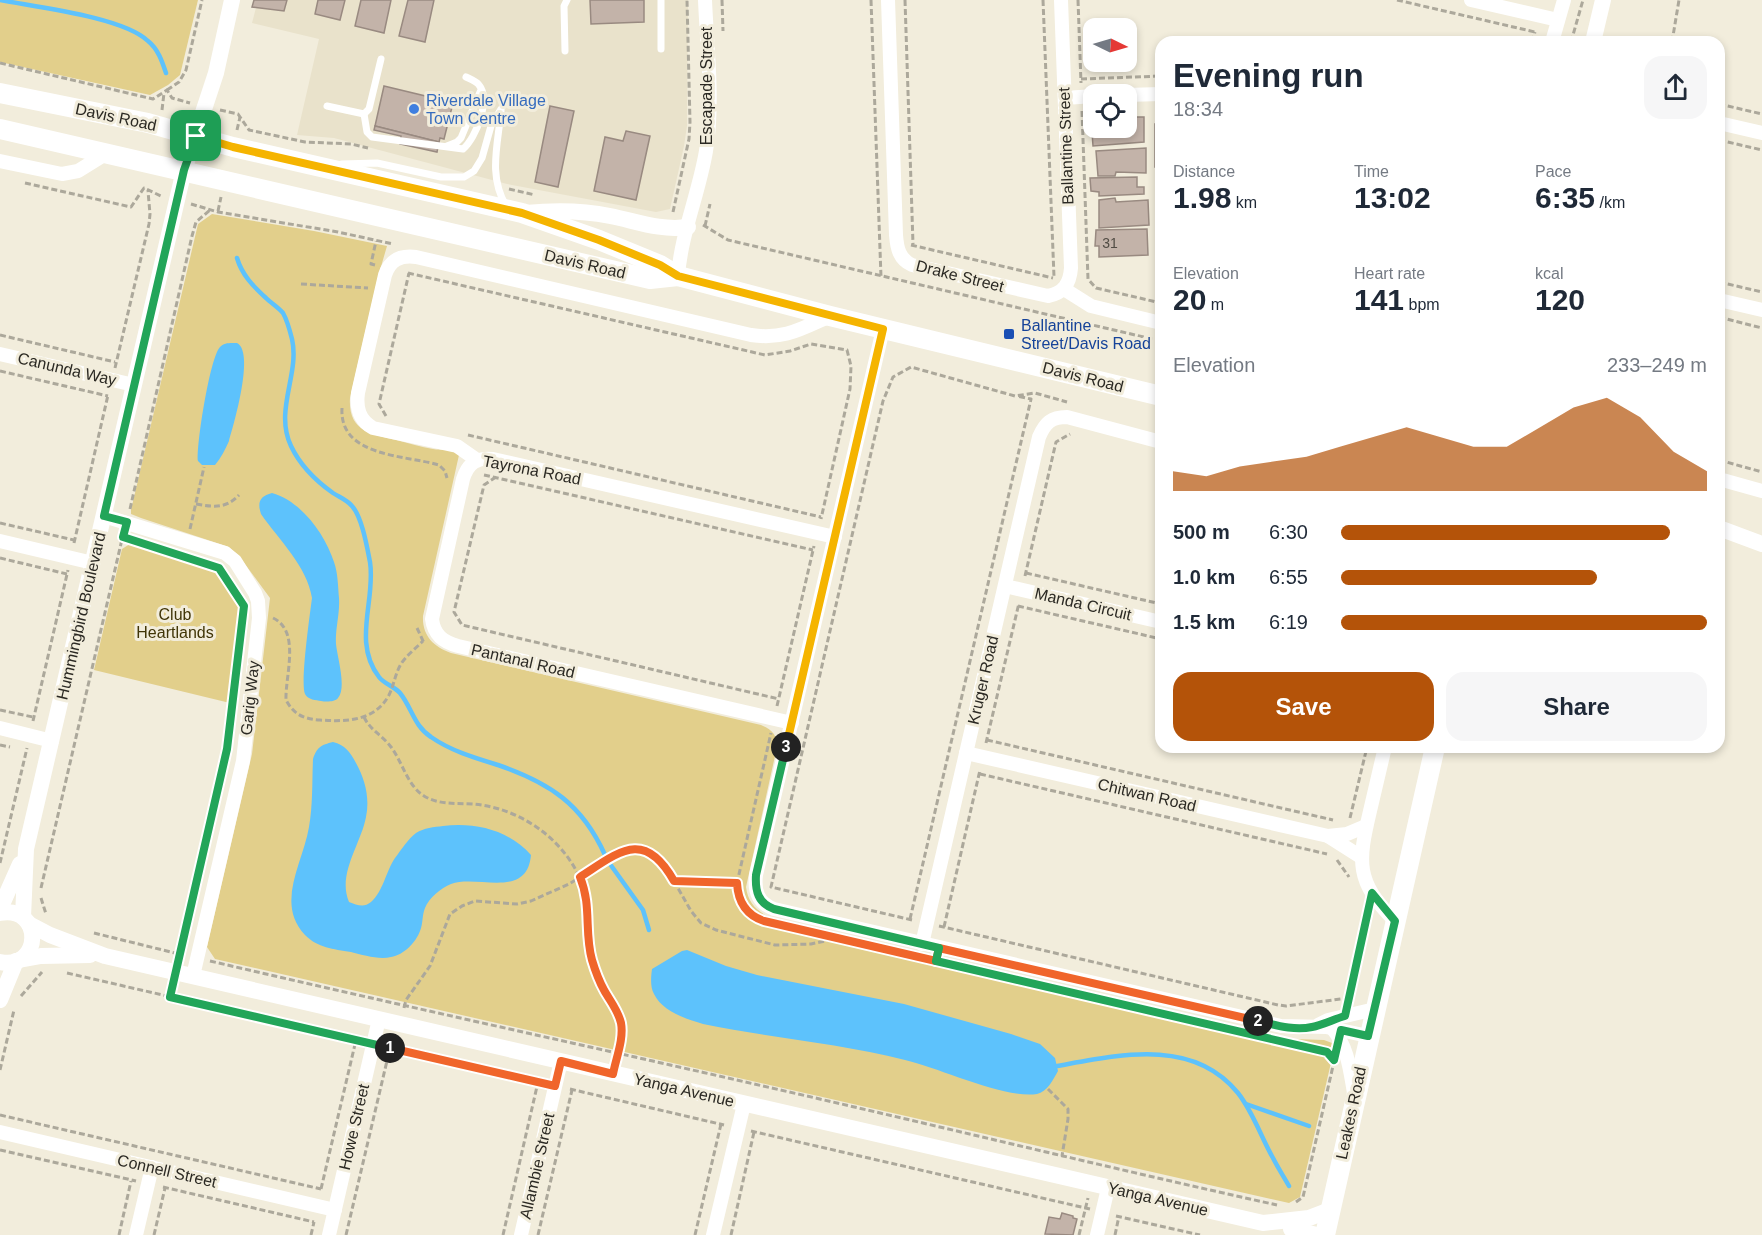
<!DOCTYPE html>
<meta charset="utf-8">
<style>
body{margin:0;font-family:Helvetica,sans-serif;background:#f6f6f7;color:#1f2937;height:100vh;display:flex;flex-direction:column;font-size:22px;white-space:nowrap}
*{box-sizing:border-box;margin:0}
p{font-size:20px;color:#747a83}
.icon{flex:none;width:33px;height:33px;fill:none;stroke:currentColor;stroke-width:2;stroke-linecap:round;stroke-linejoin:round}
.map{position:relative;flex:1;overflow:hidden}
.drawer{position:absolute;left:1155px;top:36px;width:570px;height:717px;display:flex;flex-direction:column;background:#fff;border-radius:18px;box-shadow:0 3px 9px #0003}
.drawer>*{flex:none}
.needle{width:39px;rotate:95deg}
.fabs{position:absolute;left:1083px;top:18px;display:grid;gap:12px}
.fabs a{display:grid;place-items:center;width:54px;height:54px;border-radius:12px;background:#fff;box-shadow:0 3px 9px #0003;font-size:30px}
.pin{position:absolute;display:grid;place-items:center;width:51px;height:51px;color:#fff;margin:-26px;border-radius:12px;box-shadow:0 3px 9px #0006}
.km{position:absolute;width:30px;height:30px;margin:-15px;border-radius:50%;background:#222;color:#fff;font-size:16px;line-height:30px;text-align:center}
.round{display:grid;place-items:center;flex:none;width:63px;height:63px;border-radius:18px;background:#f6f6f7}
.summary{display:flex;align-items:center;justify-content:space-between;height:102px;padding:0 18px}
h1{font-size:33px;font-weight:600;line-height:45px}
.stats{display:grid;grid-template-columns:repeat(3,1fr);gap:9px;height:102px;padding:6px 18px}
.stats div{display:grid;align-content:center}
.stats b{font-size:30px;font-weight:600}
.stats small{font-size:16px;font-weight:400}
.stats p{font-size:16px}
.chart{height:168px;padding:12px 18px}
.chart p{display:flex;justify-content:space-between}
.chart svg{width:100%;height:108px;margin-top:6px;fill:#b45309;opacity:.7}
.button{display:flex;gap:12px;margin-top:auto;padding:12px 18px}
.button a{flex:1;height:69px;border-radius:18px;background:#b45309;color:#fff;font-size:24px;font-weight:600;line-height:69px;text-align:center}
.button a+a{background:#f6f6f7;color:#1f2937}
ul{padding:0 18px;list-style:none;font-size:20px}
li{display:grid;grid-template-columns:96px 72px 1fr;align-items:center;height:45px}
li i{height:15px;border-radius:8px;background:#b45309}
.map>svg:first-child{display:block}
</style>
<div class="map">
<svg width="1762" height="1235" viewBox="0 0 1762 1235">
<rect width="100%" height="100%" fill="#f2eddc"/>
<polygon fill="#e9e2cb" points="258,0 688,0 687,126 684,146 670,209 656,212 507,184 334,138 297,135 319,39 252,23"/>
<g fill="#e2cf8b">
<polygon points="0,0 198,0 180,75 168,85 150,95 0,62"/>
<path d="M212 214 314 231 387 246 378 277 350 398C348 431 370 434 396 440 409 443 421 447 433 449 446 451 447 447 459 455L423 616C422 636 434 647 451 653L761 725C773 730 777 735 777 747L746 887C748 904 758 912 773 919L1294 1039 1324 1040 1332 1043 1333 1054 1300 1197 1289 1203 215 959 207 947 252 754 270 598 239 556 229 547 141 518 131 514V510L198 224Z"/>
<polygon points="133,542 218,569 242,606 230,703 94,670 122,549"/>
</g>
<g fill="#5dc2fc">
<path d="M237 343C255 352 234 424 229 441 225 450 221 458 215 465H202L198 461C196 446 210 357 220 347 224 342 232 343 237 343Z"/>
<path d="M272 493C301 501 325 534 334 562 338 573 338 587 339 598 340 614 335 629 336 644 337 656 347 688 338 698 335 702 326 702 321 701 316 700 308 700 305 694 300 683 310 614 312 598 307 566 279 540 261 514 257 502 260 496 272 493Z"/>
<path d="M333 742C345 745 350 752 356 763 365 779 370 798 366 817 361 844 337 874 349 902 357 905 364 908 371 902 383 892 386 871 395 858 401 850 408 839 416 833 424 828 434 827 443 826 475 822 509 830 531 855 527 900 477 874 451 884 441 888 429 898 425 908 422 915 423 924 420 931 416 942 404 955 391 957 379 960 363 955 351 952 333 949 318 948 305 935 275 903 303 863 309 827 313 805 312 781 313 759 317 747 321 745 333 742Z"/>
<path d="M687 950 726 966 757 975 904 1004 1011 1034 1040 1044 1055 1058 1058 1071C1053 1080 1047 1092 1037 1094 1004 1099 940 1068 905 1060 839 1043 770 1038 703 1024 686 1019 662 1011 654 994 650 987 651 977 652 969L682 951Z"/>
</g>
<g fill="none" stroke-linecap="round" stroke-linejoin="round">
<g stroke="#5dc2fc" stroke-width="4.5">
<path d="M0 0C36 7 123 17 148 41 158 49 162 61 166 73"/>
<path d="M237 258C242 275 253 286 266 298 271 303 278 307 283 313 287 320 290 331 292 339 300 374 274 410 291 446 300 465 316 481 333 493 339 497 347 500 352 506 362 517 367 547 370 562 376 600 352 642 379 677 384 684 394 686 400 693 412 708 414 726 431 737 451 751 475 758 498 765 550 783 582 804 605 855"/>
<polyline points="610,864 643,910 649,930"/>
<path d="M1057 1066C1118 1055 1193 1037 1238 1093 1253 1112 1261 1137 1273 1158 1278 1168 1284 1177 1289 1186"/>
<polyline points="1246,1104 1309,1126"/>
</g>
</g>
<g fill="#c3b3a9" stroke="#998a81" stroke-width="1.5">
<polygon points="254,0 287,0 284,11 252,7"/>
<polygon points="318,0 345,0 340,20 315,14"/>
<polygon points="361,0 391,0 384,33 355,26"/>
<polygon points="408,0 434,0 425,42 399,36"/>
<polygon points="590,0 644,0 644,22 591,24"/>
<polygon points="384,86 434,98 435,94 454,99 444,139 440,138 439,142 375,126"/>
<polygon points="550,106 574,111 558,187 535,182"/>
<polygon points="1126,117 1144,117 1144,142 1093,146 1091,118 1094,118 1094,128 1126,128"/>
<rect x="1155" y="124" width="6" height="43"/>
<polygon points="375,126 439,142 437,152 400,144 401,136 374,130"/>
<polygon points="626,131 650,136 636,200 594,191 605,137 623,141"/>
<polygon points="1146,148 1146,173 1116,172 1115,176 1098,176 1096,151"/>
<polygon points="1137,177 1137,187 1144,187 1144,194 1099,196 1099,192 1091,191 1090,178"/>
<polygon points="1115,198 1116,202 1148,200 1149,225 1099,228 1099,200"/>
<polygon points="1147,229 1148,255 1099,257 1099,246 1095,246 1096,230"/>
<polygon points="1062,1213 1073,1216 1073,1218 1077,1219 1073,1235 1045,1234 1049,1217 1060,1219"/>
</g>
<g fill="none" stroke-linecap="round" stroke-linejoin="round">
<g stroke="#aca89b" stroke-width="3" stroke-dasharray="6 3" stroke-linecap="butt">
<polyline points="722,0 723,31"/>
<polyline points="871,0 881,277"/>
<polyline points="905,0 913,244"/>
<polyline points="1043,0 1054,277"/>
<polyline points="1078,0 1081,83"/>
<polyline points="1397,0 1535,32"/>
<polyline points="1532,42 1535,32"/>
<polyline points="1571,42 1583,0"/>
<polyline points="1672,42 1679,0"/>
<polyline points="0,63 153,99 167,90 172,98 190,103"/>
<polyline points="1081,79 1161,76"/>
<polyline points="167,90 179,82 186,70 202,0"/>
<polyline points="1719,104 1762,114"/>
<polyline points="162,110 164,93"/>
<polyline points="220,110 238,114 249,130 305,142 351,144 368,148"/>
<polyline points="1082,111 1088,279 1096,288 1161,303"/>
<polyline points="1082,113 1094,113"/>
<polyline points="237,130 240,117"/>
<polyline points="1719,140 1762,150"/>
<polyline points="25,183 131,207 144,188 161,196"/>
<polyline points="509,189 535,195"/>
<polyline points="191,204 218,212 338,232 393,244"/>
<polyline points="218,211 221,197"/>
<polyline points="673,212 689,139 690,122 687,0"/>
<polyline points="703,225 728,240 1161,341"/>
<polyline points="705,226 710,204"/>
<polyline points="911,245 1053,278"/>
<polyline points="375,265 371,264 376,241"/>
<polyline points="408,273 765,355 790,351 811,344 847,350 851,366 850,389 821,519"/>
<polyline points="1719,282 1762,292"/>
<polyline points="301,284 368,288"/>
<polyline points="1719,317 1762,328"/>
<polyline points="0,335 115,362"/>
<polyline points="115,368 149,224 150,214 148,191"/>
<polyline points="0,371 108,396"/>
<path d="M342 408C339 457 405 455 439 465L445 471 447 478"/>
<polyline points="386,416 379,404 409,273"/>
<polyline points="468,435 821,517"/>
<polyline points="1719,460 1762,472"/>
<polyline points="484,475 813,550"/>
<polyline points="496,477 484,485 454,612 462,625 779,699"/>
<path d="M196 504C214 507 226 509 239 495"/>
<polyline points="130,509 192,236 196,222 210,210"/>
<polyline points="0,523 74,540"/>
<polyline points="190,529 204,467"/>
<polyline points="74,543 108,395"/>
<polyline points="0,558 67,574"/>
<polyline points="220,569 239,599"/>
<polyline points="1026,573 1161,604"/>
<polyline points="1025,576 1056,442 1070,434"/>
<polyline points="1018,606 1161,639"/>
<path d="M273 618C301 631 285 676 286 700 294 715 304 719 320 720 347 722 375 721 389 695 394 685 395 674 401 664 406 656 416 648 423 641"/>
<polyline points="417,628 424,643"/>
<polyline points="777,706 814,546"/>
<polyline points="0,710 33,717"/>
<path d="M364 717C370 730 383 736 391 747 403 763 407 785 424 796 439 805 456 803 473 804 519 808 561 837 580 878 592 904 585 932 592 959 602 996 628 1011 617 1052"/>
<polyline points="33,721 68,570"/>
<polyline points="987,740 1333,820"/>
<polyline points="986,743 1019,603"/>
<polyline points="0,745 10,747"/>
<polyline points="980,774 1327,854"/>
<polyline points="1350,818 1367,747"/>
<polyline points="1337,860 1349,877"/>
<polyline points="0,863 27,748"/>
<polyline points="674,881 737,883"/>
<polyline points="41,888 123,535"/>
<polyline points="41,898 46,914"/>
<polyline points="910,919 1031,399 1017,396"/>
<path d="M760 920C745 912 738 900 737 883L771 733"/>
<polyline points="912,920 771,887 883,401 893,377 911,367 1015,396 1035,393 1067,402"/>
<polyline points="939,926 1278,1005 1286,1006 1349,998"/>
<polyline points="944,927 980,770"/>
<polyline points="94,933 183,955"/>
<polyline points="180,954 227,749 241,628"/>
<path d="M210 961C394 1004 579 1044 763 1086 935 1125 1105 1167 1277 1205"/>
<polyline points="67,973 359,1040"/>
<polyline points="21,996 42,972"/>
<polyline points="1349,998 1368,910"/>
<polyline points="404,1008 406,1000 430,966 450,914 462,906 475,901 517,904 531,901 569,884 625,850 640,850 657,858 666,867 691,911 701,923 716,930 775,945 811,944 834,939"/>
<polyline points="1284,1042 1327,1052 1331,1057"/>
<polyline points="386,1047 543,1083"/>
<polyline points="0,1070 14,1010"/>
<polyline points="570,1089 724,1125"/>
<polyline points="1048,1089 1068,1109 1068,1119 1062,1156"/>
<polyline points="0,1115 321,1189"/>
<polyline points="751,1131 1090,1209"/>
<polyline points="0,1150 136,1181"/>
<polyline points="163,1187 314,1222"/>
<polyline points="321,1189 356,1040"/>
<polyline points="1296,1202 1303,1197 1333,1066"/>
<polyline points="1116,1216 1200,1235"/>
<polyline points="119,1235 131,1181"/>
<polyline points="154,1235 165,1188"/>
<polyline points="311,1235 314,1222"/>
<polyline points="346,1235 390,1048"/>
<polyline points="503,1235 538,1082"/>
<polyline points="538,1235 572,1090"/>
<polyline points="695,1235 721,1124"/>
<polyline points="731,1235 754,1132"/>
<polyline points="1079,1235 1088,1198"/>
<polyline points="1115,1235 1119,1216"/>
</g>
<g stroke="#fff" stroke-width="7">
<polyline points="661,49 661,0"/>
<polyline points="565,51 564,6 567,0"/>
<polyline points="327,106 364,114 369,109 381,59"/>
<path d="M501 111C498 145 488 175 506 206"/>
<path d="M364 114 367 132 372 137 463 149C476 138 491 100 479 85 476 81 470 79 466 77"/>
<polyline points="447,146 457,142 461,138 480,92"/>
<polyline points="342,164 377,163 441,177 464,177 474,171 482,158 491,126 501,109"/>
</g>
<g stroke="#fff" stroke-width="14">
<path d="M888 0 896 235C897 248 899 259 912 265L1048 296C1064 293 1070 283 1071 268L1061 0"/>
<polyline points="1471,0 1558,20"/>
<polyline points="1552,42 1564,0"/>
<polyline points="1126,95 1161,94"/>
<polyline points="1065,98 1094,96"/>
<polyline points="1719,123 1762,133"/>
<polyline points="0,161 62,174 78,171 107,153"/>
<path d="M678 276C681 234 699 193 706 151 714 102 707 49 705 0"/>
<polyline points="1064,289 1091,306 1161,323"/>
<polyline points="1719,300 1762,310"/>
<path d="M883 329 756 875C754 891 758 903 774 909L1281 1026 1326 1027 1368 1036"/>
<polyline points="0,354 134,385"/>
<path d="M477 460 457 446 373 428C359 420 356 408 358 393L385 275C390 260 400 255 416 257L751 335C783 340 801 329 830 316"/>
<polyline points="1719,479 1762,491"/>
<polyline points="104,516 225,553 235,561 255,593 258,601 259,618 243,761 193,976"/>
<polyline points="0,541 93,563"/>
<polyline points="1005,586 1161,622"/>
<path d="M792 723 458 646C443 642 434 635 432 619L463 479C468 463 477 457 493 459L835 537"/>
<polyline points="0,728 52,741"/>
<path d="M1385 747C1380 768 1375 789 1370 811 1358 862 1355 881 1395 921"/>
<polyline points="966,753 1328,836 1361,857"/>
<polyline points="1328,836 1347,834 1366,826"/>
<path d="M922 944 1039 437C1045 423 1051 417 1067 417L1161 442"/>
<polyline points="1318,1025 1328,1020 1375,1009"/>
<path d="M1332 1028C1348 1047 1350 1070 1354 1093"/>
<polyline points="0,1132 335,1210"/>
<polyline points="136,1235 152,1167"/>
<polyline points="329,1235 379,1019"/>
<polyline points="521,1235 561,1061"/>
<polyline points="713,1235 744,1104"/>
<polyline points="1097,1235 1108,1188"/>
</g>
<g stroke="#fff" stroke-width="16">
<polyline points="1593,42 1603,0"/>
<path d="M526 213C555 210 581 210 610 216 636 221 660 231 688 227"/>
<polyline points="1719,528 1762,544"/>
<polyline points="0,909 20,864"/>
<path d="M0 913C44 905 42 971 0 962"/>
<polyline points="23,917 26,849 184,170 216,73 232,0"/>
<polyline points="29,924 50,935 105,956 1263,1223 1309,1218 1330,1210"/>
<polyline points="19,960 41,956 90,955"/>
<polyline points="0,1000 16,961"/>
<polyline points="1291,1229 1317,1235"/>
</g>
<g stroke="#fff" stroke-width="20">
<polyline points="0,93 148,123 233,147 522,213 599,240 660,265 678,276 830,316 1161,396"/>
<polyline points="0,129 650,279 678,276"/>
<polyline points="1325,1235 1435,747"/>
</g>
</g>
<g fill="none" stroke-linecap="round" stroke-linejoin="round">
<defs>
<polyline id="split-1" points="196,136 184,170 104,516 127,522 123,537 219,568 244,606 227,749 170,997 390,1048"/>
<path id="split-2" d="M390 1048 555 1086 561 1061 613 1074C616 1058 624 1039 621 1023 618 1010 610 1001 604 990 599 981 595 970 592 960 584 932 592 906 580 877 619 852 644 828 674 881L737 883C738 902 746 915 764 921L936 961 939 948 1258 1021"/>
<path id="split-3" d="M786 747 756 875C755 891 758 903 774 909L939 948 936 961 1327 1052 1334 1060 1341 1030 1368 1036 1395 921 1372 893 1345 1016C1334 1019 1323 1025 1312 1027 1294 1031 1275 1025 1258 1021"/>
<polyline id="split-4" points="196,136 233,147 522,213 599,240 660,265 678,276 883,329 786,747"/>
</defs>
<use href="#split-1" stroke="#fff" stroke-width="12"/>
<use href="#split-2" stroke="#fff" stroke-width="12"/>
<use href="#split-3" stroke="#fff" stroke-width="12"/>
<use href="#split-4" stroke="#fff" stroke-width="12"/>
<use href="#split-1" stroke="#22a559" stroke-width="8"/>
<use href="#split-2" stroke="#f0652b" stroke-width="8"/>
<use href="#split-3" stroke="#22a559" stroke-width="8"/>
<use href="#split-4" stroke="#f5b400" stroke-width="8"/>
</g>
<circle fill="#3f7fe0" stroke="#f2eddc" stroke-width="2" cx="414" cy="109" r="6"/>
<rect fill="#1a4fb4" stroke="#f2eddc" stroke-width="2" x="1003" y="328" width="12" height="12" rx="3"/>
<g text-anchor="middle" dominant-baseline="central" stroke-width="6" stroke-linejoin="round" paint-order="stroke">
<g font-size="14" fill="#514c44">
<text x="1110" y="243">31</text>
</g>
<g font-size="16" fill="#2b2923" stroke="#f2eddc">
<text transform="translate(706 86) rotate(-90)">Escapade Street</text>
<text transform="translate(116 117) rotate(12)">Davis Road</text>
<text transform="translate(1066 146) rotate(-92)">Ballantine Street</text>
<text transform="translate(585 264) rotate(13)">Davis Road</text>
<text transform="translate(960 276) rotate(14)">Drake Street</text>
<text transform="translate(67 369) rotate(13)">Canunda Way</text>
<text transform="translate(1083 377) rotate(14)">Davis Road</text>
<text transform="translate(532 470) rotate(11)">Tayrona Road</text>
<text transform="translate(1083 604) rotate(13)">Manda Circuit</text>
<text transform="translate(81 616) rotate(-77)">Hummingbird Boulevard</text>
<text transform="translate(523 661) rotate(13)">Pantanal Road</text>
<text transform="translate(983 680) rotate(-77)">Kruger Road</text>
<text transform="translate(250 698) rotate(-84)">Garig Way</text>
<text transform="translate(1147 795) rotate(13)">Chitwan Road</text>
<text transform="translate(684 1090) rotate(13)">Yanga Avenue</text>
<text transform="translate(1351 1113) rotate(-78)">Leakes Road</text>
<text transform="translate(354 1127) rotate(-77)">Howe Street</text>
<text transform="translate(537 1166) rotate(-77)">Allambie Street</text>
<text transform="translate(167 1171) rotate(13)">Connell Street</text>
<text transform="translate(1158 1199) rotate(13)">Yanga Avenue</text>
</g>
<g font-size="16" fill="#366cbe" stroke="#f2eddc" text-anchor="start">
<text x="426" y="100">Riverdale Village<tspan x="426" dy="18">Town Centre</tspan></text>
</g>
<g font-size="16" fill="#164399" stroke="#f2eddc" text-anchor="start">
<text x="1021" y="325">Ballantine<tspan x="1021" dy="18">Street/Davis Road</tspan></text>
</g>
<g font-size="16" fill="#403507" stroke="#f2eddc">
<text x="175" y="614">Club<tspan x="175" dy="18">Heartlands</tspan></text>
</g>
</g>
</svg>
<div class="fabs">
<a><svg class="needle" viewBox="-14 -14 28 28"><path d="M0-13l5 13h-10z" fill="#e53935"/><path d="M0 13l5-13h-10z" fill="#747a83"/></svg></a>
<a><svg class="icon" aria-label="locate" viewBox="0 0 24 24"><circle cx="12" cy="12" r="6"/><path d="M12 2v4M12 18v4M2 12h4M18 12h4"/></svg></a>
</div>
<div class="pin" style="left:196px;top:136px;background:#1e9e55"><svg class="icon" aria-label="arrive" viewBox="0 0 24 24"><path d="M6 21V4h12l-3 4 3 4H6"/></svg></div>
<b class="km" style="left:390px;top:1048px">1</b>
<b class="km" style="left:1258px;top:1021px">2</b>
<b class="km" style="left:786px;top:747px">3</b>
<section class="drawer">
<div class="summary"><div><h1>Evening run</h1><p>18:34</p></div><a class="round"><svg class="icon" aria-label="share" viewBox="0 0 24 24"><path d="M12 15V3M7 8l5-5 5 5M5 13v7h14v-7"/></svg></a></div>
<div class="stats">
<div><p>Distance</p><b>1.98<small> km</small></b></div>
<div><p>Time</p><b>13:02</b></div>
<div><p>Pace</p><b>6:35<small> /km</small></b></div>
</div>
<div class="stats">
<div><p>Elevation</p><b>20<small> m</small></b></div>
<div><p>Heart rate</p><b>141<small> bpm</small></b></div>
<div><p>kcal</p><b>120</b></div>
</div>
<div class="chart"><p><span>Elevation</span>233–249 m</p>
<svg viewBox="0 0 160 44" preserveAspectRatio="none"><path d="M0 44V36L10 38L20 34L30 32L40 30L50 26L60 22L70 18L80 22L90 26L100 26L110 18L120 10L130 6L140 14L150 28L160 36V44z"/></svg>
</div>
<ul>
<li><b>500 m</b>6:30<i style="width:90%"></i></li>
<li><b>1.0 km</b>6:55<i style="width:70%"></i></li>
<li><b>1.5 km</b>6:19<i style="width:100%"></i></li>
</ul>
<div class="button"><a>Save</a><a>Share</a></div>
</section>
</div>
